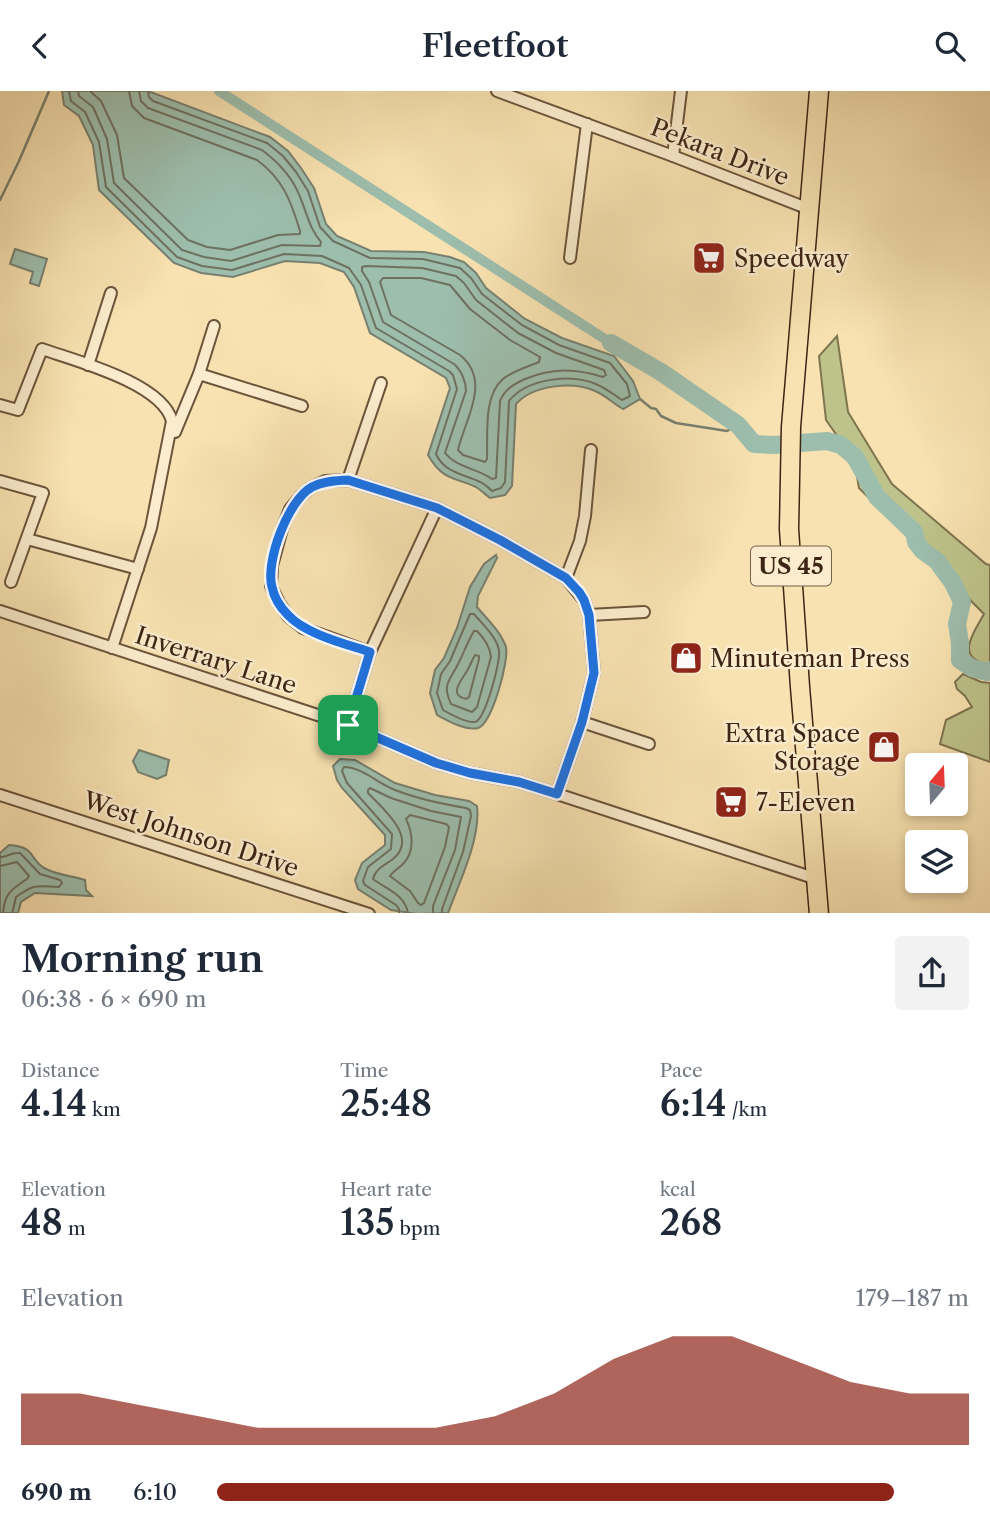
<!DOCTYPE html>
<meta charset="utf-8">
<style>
body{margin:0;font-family:"Libre Caslon Text",serif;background:#f2f2f3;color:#1f2937;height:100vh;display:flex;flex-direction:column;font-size:26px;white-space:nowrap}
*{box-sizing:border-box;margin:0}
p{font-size:23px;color:#747a83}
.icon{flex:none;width:38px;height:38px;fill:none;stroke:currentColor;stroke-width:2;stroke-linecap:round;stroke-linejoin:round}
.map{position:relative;height:822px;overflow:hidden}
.drawer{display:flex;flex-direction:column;background:#fff;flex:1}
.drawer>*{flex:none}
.needle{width:46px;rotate:19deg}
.tools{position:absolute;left:905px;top:662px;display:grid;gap:14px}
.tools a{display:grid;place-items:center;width:63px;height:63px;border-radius:7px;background:#fff;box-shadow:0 4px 10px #0003;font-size:35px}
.pin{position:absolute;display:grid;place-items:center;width:60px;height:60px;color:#fff;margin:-30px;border-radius:14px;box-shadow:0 4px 10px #0006}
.round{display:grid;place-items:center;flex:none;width:74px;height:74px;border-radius:7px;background:#f2f2f3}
.head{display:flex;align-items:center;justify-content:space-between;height:119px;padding:0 21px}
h1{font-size:38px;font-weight:600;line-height:52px}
.figures{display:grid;grid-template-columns:repeat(3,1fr);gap:10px;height:119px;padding:7px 21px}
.figures div{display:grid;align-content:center}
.figures b{font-size:35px;font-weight:600}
.figures small{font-size:19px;font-weight:400}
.figures p{font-size:19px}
.chart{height:196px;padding:14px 21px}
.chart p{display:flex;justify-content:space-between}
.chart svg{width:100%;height:126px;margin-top:7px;fill:#8f2418;opacity:.7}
ul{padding:0 21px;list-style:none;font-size:23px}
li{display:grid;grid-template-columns:112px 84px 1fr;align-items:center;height:52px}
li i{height:18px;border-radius:9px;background:#8f2418}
header{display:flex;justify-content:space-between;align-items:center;height:91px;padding:0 21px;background:#fff;font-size:32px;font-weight:600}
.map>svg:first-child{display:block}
</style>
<header><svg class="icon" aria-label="back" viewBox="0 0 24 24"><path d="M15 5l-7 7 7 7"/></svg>Fleetfoot<svg class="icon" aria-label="search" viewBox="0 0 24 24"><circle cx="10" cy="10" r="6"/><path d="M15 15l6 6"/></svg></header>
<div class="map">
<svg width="990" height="823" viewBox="0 0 990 823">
<rect width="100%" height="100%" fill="#f8e2b1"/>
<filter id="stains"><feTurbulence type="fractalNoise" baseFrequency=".00286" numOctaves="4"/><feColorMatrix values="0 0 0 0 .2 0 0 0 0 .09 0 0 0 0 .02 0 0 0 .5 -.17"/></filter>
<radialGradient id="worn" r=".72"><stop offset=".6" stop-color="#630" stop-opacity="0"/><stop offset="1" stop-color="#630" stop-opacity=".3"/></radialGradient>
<g fill="#bec38b" stroke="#7e7450" stroke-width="2">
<path d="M837 245 848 321 892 393 986 473 990 474V570L988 573C954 567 974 541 984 523L859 397 854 369 826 329 819 265Z"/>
<polygon points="963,583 981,591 990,592 990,671 940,653 946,629 972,616 965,605 957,598 955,591"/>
</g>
<g fill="#9dbead" stroke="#778070" stroke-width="2">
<path d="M62 0H148L270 46 288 60 301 77 314 97 326 133 337 145 371 160 424 161 450 166 464 171 476 182 486 197 525 228 562 247 614 265 633 290 640 308 623 318C614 313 605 304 595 300 572 290 533 294 516 313L512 395 505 404 490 407C486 404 481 399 476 396 454 386 442 389 428 364L450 297 446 287 370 242 354 196 344 181 320 172 285 170 233 186 201 182 174 172 99 99 93 54 79 25 64 14Z"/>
<polygon points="15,158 47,168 39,195 30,192 33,181 10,173"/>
<path d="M496 464 497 467 478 505 477 516C487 528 501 541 506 556 509 570 492 633 478 637 466 640 448 630 437 624L430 602 435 579 444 567 457 537 470 496 484 473Z"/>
<polygon points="139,659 169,669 166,684 157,688 138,681 133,670"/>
<path d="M340 668 355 669 395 692 435 704 469 710 477 715C481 747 459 792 448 822L417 823 391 819 358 798 355 789 362 772 385 754V744L342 697 337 689 333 675Z"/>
<path d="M9 754C38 756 28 769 46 778 57 784 73 785 85 789L86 799 92 805 35 802 21 811 18 822H0V762Z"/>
</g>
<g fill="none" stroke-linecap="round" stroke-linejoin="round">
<g stroke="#6e7160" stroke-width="2">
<path d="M69 0 71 10 85 21 99 51 106 96 177 166 202 175 232 179 284 163 322 165 349 177 361 194 376 237 449 280 453 284 457 298 436 363C444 381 462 383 478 390 483 392 488 396 492 400L501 397 505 391 509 310C527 287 573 282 598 294 607 298 614 304 622 309L630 305 627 293 610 272 559 254 522 234 482 203 471 187 460 177 423 168 370 167 333 150 320 136 308 100 296 81 283 65 267 52 153 10 149 6 148 0"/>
<path d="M78 0 79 5 93 16 107 48 114 92 182 159 204 166 231 170 282 154 320 155 321 151C309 137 307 122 300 106 293 87 278 71 262 59L148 17 141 10 139 0"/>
<path d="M90 0 101 10 117 44 124 87 188 149 207 156 230 159 278 144 300 143V140C291 110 283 88 257 69L144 27 132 15 129 0"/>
<path d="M366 175 422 177 456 185 464 192 476 209 518 242 556 262 604 279 606 284 603 286C575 277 552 277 525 288 514 293 505 298 500 310L496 387 492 388C477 377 457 377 445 362L466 300C466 290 461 279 454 273L383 231 369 191 362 180V176Z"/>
<path d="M383 187H421L450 194 470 218 510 249 540 266 539 271C527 276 513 280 503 288 483 305 488 343 487 368L485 371 463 364 458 359C465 328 492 290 460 264L391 224 380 191Z"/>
<path d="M470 523H474C483 534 496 545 499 559 501 570 485 629 475 631 466 632 450 623 443 619L437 602 441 583 450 570Z"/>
<path d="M474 540H477C484 547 490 557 491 566L477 616 472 621 451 613C441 592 451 589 459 571 464 561 468 550 474 540Z"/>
<path d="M475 564 479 565V568L469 606 466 608C448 604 461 590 467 580 470 575 472 569 475 564Z"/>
<path d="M410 724 446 733 449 736 445 756 424 812 421 814 418 812 410 800 390 785C393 780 398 778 403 773 415 761 413 742 406 728Z"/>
<path d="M0 766C9 767 8 761 20 762L40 783 60 789 62 792 59 796C37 795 35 792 16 806L12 823"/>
<path d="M0 775 17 771 29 785 27 788C12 798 4 802 3 823"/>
<path d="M399 823V818L396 814 365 794 363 790 368 776 391 758 392 743 347 692 342 680 344 676C362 676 377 692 395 699 418 708 442 713 466 717L470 719 471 725 463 761 442 818V823"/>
<path d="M408 823C406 804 386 798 373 788 375 778 385 774 393 768 419 747 383 718 368 702V699L370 697 391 707 431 720 461 726 455 759 433 815V823"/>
</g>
<g stroke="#778070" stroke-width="2.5">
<polyline points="0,109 19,70 49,0"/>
<polyline points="640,308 651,317 656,318 661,325 676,332 727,340 738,334"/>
</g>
<polyline stroke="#9dbead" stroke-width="10" points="219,0 611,252"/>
<polyline stroke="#9dbead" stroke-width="18" points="611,252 661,281 738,334 754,353 774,354 827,350 841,354 855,366 877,406 914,441 916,451 923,460 937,470 953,492 962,511 957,533 960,552 960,569 972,577 987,581 990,579"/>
<defs>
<g id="minor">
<polyline points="497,0 673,65 809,118"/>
<polyline points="673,65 681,0"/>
<polyline points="570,167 587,33"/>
<polyline points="88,274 111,202"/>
<polyline points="199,283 302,315"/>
<path d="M0 314 18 319 42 258C76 270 162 292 172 330L151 437 112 557"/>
<polyline points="175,341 199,283 214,235"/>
<polyline points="348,389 381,292"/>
<polyline points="0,390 43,402 11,491"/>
<polyline points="27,448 138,478"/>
<polyline points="566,487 580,450 585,425 591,359"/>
<polyline points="0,520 348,634 436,672 470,682 519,691 557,703 817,788"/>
<polyline points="589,524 644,521"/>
<polyline points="370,561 303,537 288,525 279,512 271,495 272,475 282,438 290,418 301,405 310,397 325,390 348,389 437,417 500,449 566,487 584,509 589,524 594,582 582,631 557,703"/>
<polyline points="582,631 649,653"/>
<polyline points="348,634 370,561 437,417"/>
<polyline points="0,704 369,823"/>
</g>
<polyline id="primary" points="819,0 791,336 789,438 800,596 819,823"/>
</defs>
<use href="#minor" stroke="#6c543b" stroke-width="14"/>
<use href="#primary" stroke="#3e2414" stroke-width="21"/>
<use href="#minor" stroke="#faeccc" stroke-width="10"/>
<use href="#primary" stroke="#f8e2b1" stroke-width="18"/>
</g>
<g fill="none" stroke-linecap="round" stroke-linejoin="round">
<defs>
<path id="route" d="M348 389 437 417 500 449 566 487 579 501 584 509 589 524 594 582 582 631 557 703 519 691 470 682 436 672 348 634 370 561C346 553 305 543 288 524 281 517 274 506 272 496 265 471 288 409 312 396 324 390 335 390 348 389Z"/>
</defs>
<use href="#route" stroke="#fff" stroke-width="14"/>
<use href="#route" stroke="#1a73e8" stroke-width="9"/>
</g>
<defs>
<symbol id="supermarket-square" viewBox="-11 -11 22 22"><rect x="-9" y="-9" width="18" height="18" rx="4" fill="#8f2418" stroke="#faeccc"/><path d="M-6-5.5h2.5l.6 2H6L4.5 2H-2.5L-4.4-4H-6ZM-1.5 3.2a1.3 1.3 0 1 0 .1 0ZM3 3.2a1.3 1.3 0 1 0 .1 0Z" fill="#fff"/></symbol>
<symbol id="shop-square" viewBox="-11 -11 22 22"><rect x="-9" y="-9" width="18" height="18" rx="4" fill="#8f2418" stroke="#faeccc"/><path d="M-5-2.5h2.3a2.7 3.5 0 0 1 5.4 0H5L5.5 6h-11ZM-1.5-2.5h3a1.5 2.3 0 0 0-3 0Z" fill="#fff"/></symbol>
</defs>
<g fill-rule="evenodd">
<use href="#supermarket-square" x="690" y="148" width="38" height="38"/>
<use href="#shop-square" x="667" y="548" width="38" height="38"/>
<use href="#shop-square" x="865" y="637" width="38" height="38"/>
<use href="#supermarket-square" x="712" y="692" width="38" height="38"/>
</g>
<g text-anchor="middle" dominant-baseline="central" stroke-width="5" stroke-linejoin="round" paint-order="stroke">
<rect fill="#faeccc" stroke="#76604b" stroke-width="2" x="751" y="455.5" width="80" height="39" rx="5"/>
<g font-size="23" font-weight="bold" fill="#3e2414">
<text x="791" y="475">US 45</text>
</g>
<g font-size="24" fill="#3e2414" stroke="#faeccc">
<text transform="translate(720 61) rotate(21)">Pekara Drive</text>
<text transform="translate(216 569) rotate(18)">Inverrary Lane</text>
<text transform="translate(191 743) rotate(18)">West Johnson Drive</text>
</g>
<g font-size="24" fill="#3e2414" stroke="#faeccc" text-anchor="start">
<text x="734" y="167">Speedway</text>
<text x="710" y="567">Minuteman Press</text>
<text x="860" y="642" text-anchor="end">Extra Space<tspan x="860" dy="28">Storage</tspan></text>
<text x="756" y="711">7-Eleven</text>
</g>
</g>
<rect width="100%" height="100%" filter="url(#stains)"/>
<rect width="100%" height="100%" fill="url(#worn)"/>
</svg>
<div class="tools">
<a><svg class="needle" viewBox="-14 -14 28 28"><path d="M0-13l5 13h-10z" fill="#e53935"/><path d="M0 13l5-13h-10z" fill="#747a83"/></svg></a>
<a><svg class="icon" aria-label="layers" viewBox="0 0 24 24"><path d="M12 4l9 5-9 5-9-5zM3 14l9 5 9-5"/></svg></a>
</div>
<div class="pin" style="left:348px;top:634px;background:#1e9e55"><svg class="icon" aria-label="arrive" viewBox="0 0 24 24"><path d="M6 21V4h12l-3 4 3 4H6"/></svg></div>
</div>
<section class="drawer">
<div class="head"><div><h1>Morning run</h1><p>06:38 · 6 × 690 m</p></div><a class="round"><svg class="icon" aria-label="share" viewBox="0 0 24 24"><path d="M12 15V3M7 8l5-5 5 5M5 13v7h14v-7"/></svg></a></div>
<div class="figures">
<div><p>Distance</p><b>4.14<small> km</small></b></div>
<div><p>Time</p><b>25:48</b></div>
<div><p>Pace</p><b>6:14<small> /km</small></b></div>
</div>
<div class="figures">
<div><p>Elevation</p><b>48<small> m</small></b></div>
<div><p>Heart rate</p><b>135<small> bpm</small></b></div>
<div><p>kcal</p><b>268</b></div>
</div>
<div class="chart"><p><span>Elevation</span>179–187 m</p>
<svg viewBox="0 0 160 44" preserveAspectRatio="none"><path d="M0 44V26L10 26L20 30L30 34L40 38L50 38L60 38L70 38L80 34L90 26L100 14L110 6L120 6L130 14L140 22L150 26L160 26V44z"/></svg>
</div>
<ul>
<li><b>690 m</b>6:10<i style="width:90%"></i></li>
</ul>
</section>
